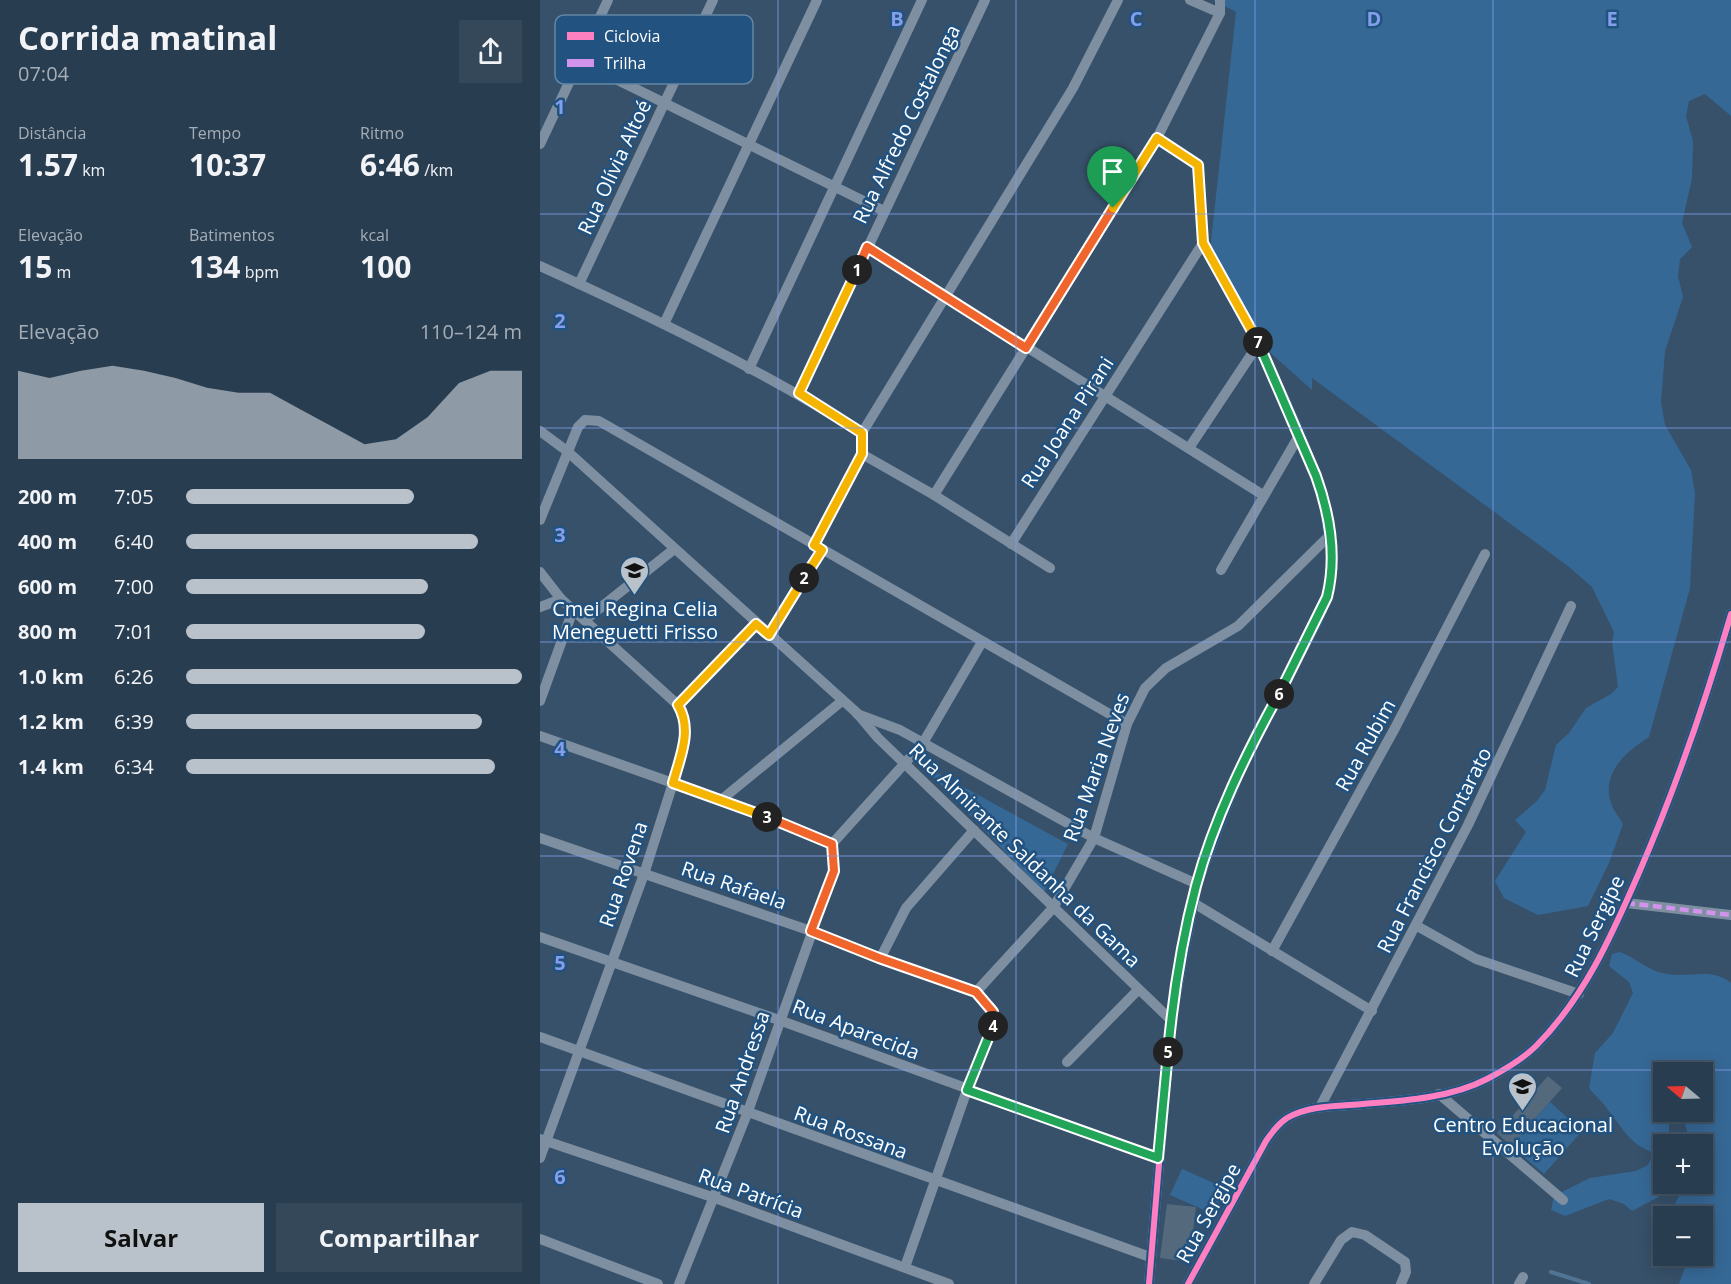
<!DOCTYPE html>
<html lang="pt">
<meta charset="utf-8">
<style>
body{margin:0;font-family:"Open Sans",sans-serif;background:#35485a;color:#f1f3f6;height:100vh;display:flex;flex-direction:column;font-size:22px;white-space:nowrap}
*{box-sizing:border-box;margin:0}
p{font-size:20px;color:#a5aeb7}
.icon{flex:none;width:33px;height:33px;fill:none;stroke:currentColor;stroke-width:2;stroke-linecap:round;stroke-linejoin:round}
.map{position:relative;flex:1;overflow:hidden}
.panel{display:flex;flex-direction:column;background:#293d50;width:540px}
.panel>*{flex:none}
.needle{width:39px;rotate:289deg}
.fabs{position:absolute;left:1113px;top:1062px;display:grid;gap:12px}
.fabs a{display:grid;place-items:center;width:60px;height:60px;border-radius:0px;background:#293d50;box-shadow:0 3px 15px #0003,0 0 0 2px #455667;font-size:30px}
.pin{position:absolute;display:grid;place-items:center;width:51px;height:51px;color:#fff;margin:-62px -26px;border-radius:50% 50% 50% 0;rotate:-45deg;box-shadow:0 0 6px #0007}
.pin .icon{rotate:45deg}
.km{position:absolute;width:30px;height:30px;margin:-15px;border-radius:50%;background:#222;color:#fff;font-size:16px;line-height:30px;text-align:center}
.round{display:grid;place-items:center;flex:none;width:63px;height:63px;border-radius:0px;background:#35485a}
.headline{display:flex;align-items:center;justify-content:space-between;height:102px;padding:0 18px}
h1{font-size:33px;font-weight:700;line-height:45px}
.metrics{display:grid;grid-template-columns:repeat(3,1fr);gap:9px;height:102px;padding:6px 18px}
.metrics div{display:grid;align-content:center}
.metrics b{font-size:30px;font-weight:700}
.metrics small{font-size:16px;font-weight:400}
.metrics p{font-size:16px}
.chart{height:168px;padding:12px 18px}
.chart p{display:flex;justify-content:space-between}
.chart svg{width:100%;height:108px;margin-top:6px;fill:#b9c2cb;opacity:.7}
.button{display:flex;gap:12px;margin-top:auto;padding:12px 18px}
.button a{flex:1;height:69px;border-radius:0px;background:#b9c2cb;color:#111;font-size:24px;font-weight:700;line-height:69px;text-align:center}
.button a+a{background:#35485a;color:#f1f3f6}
ul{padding:0 18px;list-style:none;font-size:20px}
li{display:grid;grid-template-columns:96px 72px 1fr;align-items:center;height:45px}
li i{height:15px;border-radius:8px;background:#b9c2cb}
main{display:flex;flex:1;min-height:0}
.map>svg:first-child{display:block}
</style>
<main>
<section class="panel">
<div class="headline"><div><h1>Corrida matinal</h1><p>07:04</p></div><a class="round"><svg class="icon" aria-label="share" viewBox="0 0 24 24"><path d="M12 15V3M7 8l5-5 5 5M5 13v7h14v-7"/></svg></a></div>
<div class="metrics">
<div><p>Distância</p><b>1.57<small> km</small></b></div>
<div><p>Tempo</p><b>10:37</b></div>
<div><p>Ritmo</p><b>6:46<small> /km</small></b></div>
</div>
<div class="metrics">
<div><p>Elevação</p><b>15<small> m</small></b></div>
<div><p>Batimentos</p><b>134<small> bpm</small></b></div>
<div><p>kcal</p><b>100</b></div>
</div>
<div class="chart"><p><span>Elevação</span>110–124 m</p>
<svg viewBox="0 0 160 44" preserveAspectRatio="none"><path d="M0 44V8L10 11L20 8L30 6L40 8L50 11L60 15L70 17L80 17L90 24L100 31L110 38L120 36L130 27L140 13L150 8L160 8V44z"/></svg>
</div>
<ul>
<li><b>200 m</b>7:05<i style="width:68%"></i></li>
<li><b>400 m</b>6:40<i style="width:87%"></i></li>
<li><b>600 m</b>7:00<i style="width:72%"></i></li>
<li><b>800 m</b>7:01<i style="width:71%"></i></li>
<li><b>1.0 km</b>6:26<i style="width:100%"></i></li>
<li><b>1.2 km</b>6:39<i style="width:88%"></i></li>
<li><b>1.4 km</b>6:34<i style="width:92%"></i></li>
</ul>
<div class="button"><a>Salvar</a><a>Compartilhar</a></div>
</section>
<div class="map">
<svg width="1191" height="1284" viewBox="0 0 1191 1284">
<rect width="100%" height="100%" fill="#37516a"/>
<g fill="#366896">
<path d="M673 0H1191V116L1165 94 1149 101 1146 116 1153 141 1152 178 1142 223 1152 247 1140 259 1138 276 1143 297 1125 351 1121 402 1125 425 1151 470 1155 493 1150 588 1109 737C1087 751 1061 772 1071 803 1073 810 1079 817 1083 824L1069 863 1048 906 998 915 964 898 955 881 986 832 975 820 997 801 1005 790 1016 745 1029 733 1046 708 1071 694 1078 687 1072 642 1074 632 1052 587 1028 566 772 378V390L706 331 669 260 696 12Z"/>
<polygon points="381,764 528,844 504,892"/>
<path d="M1080 952C1096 958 1108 971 1127 974 1150 978 1172 967 1191 983V1284H1139L1145 1267 1137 1259 1123 1257 1114 1246 1117 1231 1123 1223 1124 1256H1162V1216H1129L1145 1184H1162V1144H1145L1147 1130 1140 1112H1162V1072H1124V1112H1134L1129 1117V1144H1124V1184H1131L1126 1193 1092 1211 1084 1204 1069 1199 1025 1216 1011 1210 1014 1196 1050 1178 1096 1171 1108 1165 1113 1153C1087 1141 1085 1131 1068 1110 1063 1102 1055 1096 1049 1088L1055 1053 1073 1033 1093 993 1089 982 1069 966 1072 954Z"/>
<polygon points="1010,1102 1042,1131 1004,1174 971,1146"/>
<polygon points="642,1169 685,1188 673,1214 630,1195"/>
</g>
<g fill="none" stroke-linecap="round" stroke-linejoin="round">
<polyline stroke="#527494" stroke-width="4" points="1011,1272 1049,1284"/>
</g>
<g fill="#55697d">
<polygon points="1008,1076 1022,1088 971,1146 957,1133"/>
<polygon points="627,1204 656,1207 649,1262 620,1258"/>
</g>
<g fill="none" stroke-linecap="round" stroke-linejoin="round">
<g stroke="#7d8fa0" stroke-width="10">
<polyline points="650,0 680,13"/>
<polyline points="39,61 344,211"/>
<polyline points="0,144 68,0"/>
<polyline points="327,247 723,495"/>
<path d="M0 266C110 316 220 369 322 433V454L274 545"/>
<polyline points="39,284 173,0"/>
<polyline points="124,324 277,0"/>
<polyline points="209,369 382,0"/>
<polyline points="259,393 445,0"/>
<polyline points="0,431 27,451 317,713 338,738 631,1020"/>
<polyline points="322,433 533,88 578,0"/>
<polyline points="649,448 719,343"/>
<polyline points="322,454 394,495 510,568"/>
<polyline points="394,495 617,138 680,13 680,0"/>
<polyline points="0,520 38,427 45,420 59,421 587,724"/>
<polyline points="471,544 663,243"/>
<polyline points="681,570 760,434"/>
<polyline points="0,572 21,599 138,705"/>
<polyline points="0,607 21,599"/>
<polyline points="45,620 133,550"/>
<polyline points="229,635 282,550"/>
<polyline points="0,701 33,610"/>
<polyline points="317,714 360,730 554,838 657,884"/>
<polyline points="0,736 181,800 292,844 294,871 207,1114 139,1284"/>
<polyline points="181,800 302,701"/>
<polyline points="0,838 271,931 340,959 436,992 452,1009 454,1022 427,1090 365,1267"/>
<polyline points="292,844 383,743 442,642"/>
<polyline points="652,902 832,1011"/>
<polyline points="1086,903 1191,915"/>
<polyline points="877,926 936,959 1039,994"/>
<polyline points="0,937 239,1020 618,1158"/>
<polyline points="732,951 855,728 945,554"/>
<polyline points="340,959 366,908 434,830"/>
<polyline points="436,992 513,908 554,838 587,724 605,688 626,668 698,626 790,535"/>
<polyline points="0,1037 610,1257"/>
<polyline points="527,1062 598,990"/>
<polyline points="899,1094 1023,1200"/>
<polyline points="780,1107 928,825 1031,606"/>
<polyline points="0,1139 175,1198 409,1284"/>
<polyline points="0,1158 104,874 133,783 145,739 144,718 138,705 216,624"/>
<polyline points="0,1239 118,1284"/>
<polyline points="609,1284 631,1020 657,884 703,763 778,620 787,597 793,565 783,496 760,434 719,343 663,243 658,165 617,138"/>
<path d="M648 1284 726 1141C732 1132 738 1124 747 1118 769 1105 798 1106 823 1104 862 1101 911 1098 947 1079 964 1070 982 1060 996 1046 1044 998 1071 937 1098 875 1135 790 1165 703 1191 614"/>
<polyline points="774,1284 801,1240 812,1232 825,1235 865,1262 866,1272 861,1284"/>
<polyline points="979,1284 983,1277"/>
</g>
<polyline stroke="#d193ec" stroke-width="4.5" stroke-dasharray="9 4.5" stroke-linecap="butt" points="1086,903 1191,915"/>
<defs>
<g id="cycleway">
<polyline points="609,1284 631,1020 657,884 703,763 778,620 787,597 793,565 783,496 760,434 719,343 663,243 658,165 617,138"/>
<path d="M648 1284 726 1141C732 1132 738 1124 747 1118 769 1105 798 1106 823 1104 862 1101 911 1098 947 1079 964 1070 982 1060 996 1046 1044 998 1071 937 1098 875 1135 790 1165 703 1191 614"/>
</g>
</defs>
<use href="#cycleway" stroke="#22527f" stroke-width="10"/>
<use href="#cycleway" stroke="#ff80c0" stroke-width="6"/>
</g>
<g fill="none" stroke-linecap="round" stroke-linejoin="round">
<defs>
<polyline id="split-1" points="317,270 327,247 486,348 573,208"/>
<polyline id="split-2" points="264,578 282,550 274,545 322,454 322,433 259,393 317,270"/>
<path id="split-3" d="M227 817 133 783C140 757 153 730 138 705L216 624 229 635 264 578"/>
<polyline id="split-4" points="227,817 292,844 294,871 271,931 339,958 436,992 453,1012 453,1026"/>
<polyline id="split-5" points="453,1026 427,1090 618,1158 628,1052"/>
<path id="split-6" d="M628 1052C633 997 642 939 656 886 674 819 706 754 739 694"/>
<path id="split-7" d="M718 342 776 476C790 515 797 557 787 597L739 694"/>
<polyline id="split-8" points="573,208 617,138 658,165 663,243 718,342"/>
</defs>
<use href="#split-1" stroke="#fff" stroke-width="12"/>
<use href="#split-2" stroke="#fff" stroke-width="12"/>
<use href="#split-3" stroke="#fff" stroke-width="12"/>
<use href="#split-4" stroke="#fff" stroke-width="12"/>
<use href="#split-5" stroke="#fff" stroke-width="12"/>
<use href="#split-6" stroke="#fff" stroke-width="12"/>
<use href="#split-7" stroke="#fff" stroke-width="12"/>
<use href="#split-8" stroke="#fff" stroke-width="12"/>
<use href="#split-1" stroke="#f0652b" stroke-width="8"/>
<use href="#split-2" stroke="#f5b400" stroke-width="8"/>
<use href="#split-3" stroke="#f5b400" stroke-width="8"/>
<use href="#split-4" stroke="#f0652b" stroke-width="8"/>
<use href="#split-5" stroke="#22a559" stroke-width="8"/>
<use href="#split-6" stroke="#22a559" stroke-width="8"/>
<use href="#split-7" stroke="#22a559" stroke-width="8"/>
<use href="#split-8" stroke="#f5b400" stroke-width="8"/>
</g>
<path fill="none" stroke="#839eea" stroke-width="1.5" stroke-opacity="0.55" d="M238 0V1284M476 0V1284M715 0V1284M953 0V1284M0 214H1191M0 428H1191M0 642H1191M0 856H1191M0 1070H1191"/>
<defs>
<symbol id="school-pin" viewBox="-11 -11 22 30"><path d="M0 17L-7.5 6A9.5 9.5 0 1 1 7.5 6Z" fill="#b9c2cb" stroke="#22527f"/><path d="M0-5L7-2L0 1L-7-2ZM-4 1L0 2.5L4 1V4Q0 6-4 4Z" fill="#111"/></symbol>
</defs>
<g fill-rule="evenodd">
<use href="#school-pin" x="78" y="554" width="33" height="45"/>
<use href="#school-pin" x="966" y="1070" width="33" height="45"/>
</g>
<g text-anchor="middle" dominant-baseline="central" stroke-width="5" stroke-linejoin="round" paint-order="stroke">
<g font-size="20" fill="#fff" stroke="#22527f">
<text transform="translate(366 124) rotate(-64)">Rua Alfredo Costalonga</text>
<text transform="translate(74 167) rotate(-65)">Rua Olívia Altoé</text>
<text transform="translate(527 422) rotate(-57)">Rua Joana Pirani</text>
<text transform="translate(825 745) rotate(-61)">Rua Rubim</text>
<text transform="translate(556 767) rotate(-70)">Rua Maria Neves</text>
<text transform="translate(894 850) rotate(-63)">Rua Francisco Contarato</text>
<text transform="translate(485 855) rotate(44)">Rua Almirante Saldanha da Gama</text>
<text transform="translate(83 874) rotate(-71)">Rua Rovena</text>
<text transform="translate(194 885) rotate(19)">Rua Rafaela</text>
<text transform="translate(1054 926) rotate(-64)">Rua Sergipe</text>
<text transform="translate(316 1029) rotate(21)">Rua Aparecida</text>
<text transform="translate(202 1072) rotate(-71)">Rua Andressa</text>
<text transform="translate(311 1132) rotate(20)">Rua Rossana</text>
<text transform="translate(211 1193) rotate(20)">Rua Patrícia</text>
<text transform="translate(668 1213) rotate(-61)">Rua Sergipe</text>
</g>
<g font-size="20" fill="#fff" stroke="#22527f">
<text x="95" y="608">Cmei Regina Celia<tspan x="95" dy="23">Meneguetti Frisso</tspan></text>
<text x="983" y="1124">Centro Educacional<tspan x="983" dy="23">Evolução</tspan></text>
</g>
</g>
<rect x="15" y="15" width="198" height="69" rx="9" fill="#22527f" stroke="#6486a5" stroke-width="1.5"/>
<rect x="27" y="32" width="27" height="8" fill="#ff80c0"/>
<rect x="27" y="59" width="27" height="8" fill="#d193ec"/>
<g font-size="16" fill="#fff">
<text x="64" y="42">Ciclovia</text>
<text x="64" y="69">Trilha</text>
</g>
<g font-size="20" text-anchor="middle" font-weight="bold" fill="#839eea" stroke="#22527f" stroke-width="5" stroke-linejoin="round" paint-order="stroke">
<text x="357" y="26">B</text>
<text x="596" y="26">C</text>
<text x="834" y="26">D</text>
<text x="1072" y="26">E</text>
<text x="20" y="114">1</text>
<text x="20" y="328">2</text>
<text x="20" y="542">3</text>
<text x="20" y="756">4</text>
<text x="20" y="970">5</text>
<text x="20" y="1184">6</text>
</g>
</svg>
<div class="fabs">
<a><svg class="needle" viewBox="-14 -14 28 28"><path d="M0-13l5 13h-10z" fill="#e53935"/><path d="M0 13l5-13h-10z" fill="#a5aeb7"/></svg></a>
<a>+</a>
<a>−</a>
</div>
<div class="pin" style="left:573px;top:208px;background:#1e9e55"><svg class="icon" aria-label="arrive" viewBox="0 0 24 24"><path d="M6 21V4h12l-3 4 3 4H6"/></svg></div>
<b class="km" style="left:317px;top:270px">1</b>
<b class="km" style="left:264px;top:578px">2</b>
<b class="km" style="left:227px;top:817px">3</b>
<b class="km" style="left:453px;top:1026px">4</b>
<b class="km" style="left:628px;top:1052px">5</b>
<b class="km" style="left:739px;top:694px">6</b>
<b class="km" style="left:718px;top:342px">7</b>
</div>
</main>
